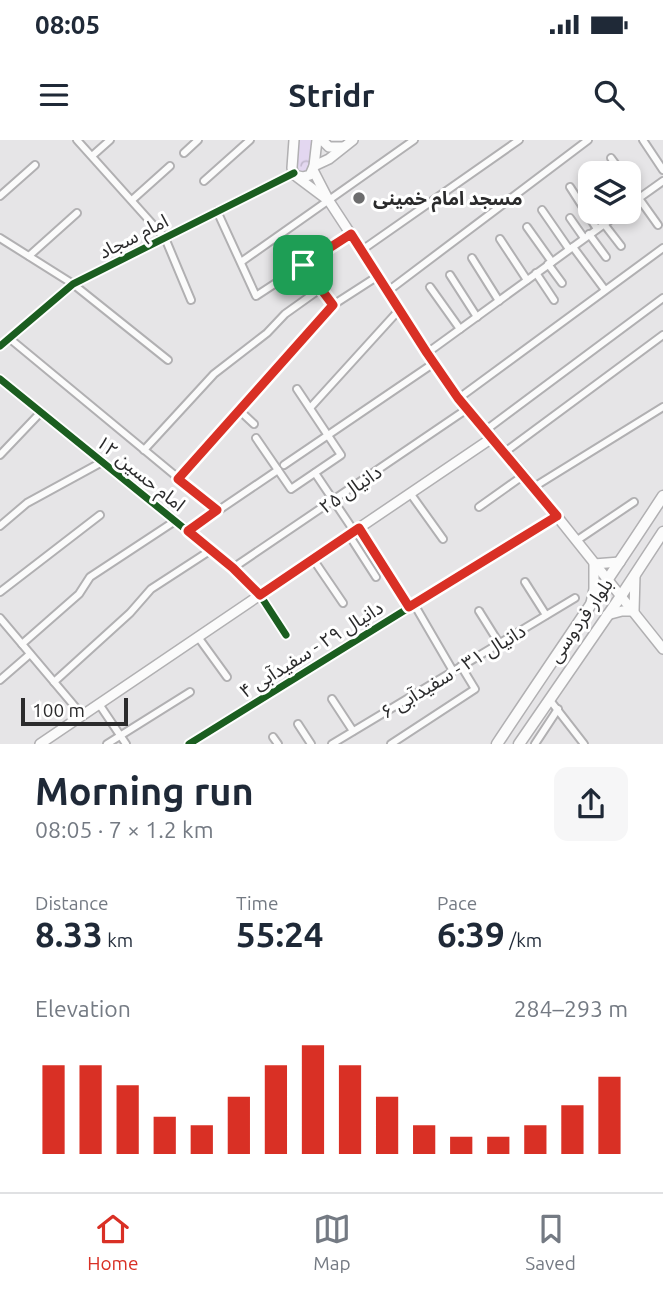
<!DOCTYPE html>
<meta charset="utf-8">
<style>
body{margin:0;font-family:Ubuntu,"Noto Sans Arabic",sans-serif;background:#f6f6f7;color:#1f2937;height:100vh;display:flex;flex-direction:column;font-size:26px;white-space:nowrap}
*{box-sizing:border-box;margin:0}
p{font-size:23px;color:#747a83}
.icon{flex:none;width:38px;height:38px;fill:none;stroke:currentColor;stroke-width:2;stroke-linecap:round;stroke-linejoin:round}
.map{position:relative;height:604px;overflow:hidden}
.drawer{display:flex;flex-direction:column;background:#fff;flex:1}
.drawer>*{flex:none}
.tools{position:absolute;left:578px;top:21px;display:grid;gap:14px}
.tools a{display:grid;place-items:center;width:63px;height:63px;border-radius:14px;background:#fff;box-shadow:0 4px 10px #0003;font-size:35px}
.scale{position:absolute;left:21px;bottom:18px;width:107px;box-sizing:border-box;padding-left:7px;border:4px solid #2b2b2c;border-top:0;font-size:19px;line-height:24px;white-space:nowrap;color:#2b2b2c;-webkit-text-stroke:5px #fff;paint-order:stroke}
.pin{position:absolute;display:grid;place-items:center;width:60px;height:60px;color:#fff;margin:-30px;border-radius:14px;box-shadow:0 4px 10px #0006}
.round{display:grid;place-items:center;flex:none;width:74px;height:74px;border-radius:14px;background:#f6f6f7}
.head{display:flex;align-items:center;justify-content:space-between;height:119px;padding:0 35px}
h1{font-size:38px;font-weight:600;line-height:52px}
.metrics{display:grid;grid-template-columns:repeat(3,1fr);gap:10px;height:119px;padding:7px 35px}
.metrics div{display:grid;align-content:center}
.metrics b{font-size:35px;font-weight:600}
.metrics small{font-size:19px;font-weight:400}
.metrics p{font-size:19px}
.chart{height:196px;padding:14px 35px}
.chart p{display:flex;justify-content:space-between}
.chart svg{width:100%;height:126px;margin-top:7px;stroke:#d93025;stroke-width:6}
.status{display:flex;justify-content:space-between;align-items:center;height:49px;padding:0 35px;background:#fff;direction:ltr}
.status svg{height:19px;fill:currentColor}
header{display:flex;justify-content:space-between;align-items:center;height:91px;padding:0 35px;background:#fff;font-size:32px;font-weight:600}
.tabs{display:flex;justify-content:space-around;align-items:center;height:98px;border-top:2px solid #e0e1e3;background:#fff;font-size:19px;color:#747a83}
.tabs a{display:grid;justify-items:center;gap:4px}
.tabs .on{color:#d93025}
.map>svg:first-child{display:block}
</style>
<div class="status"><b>08:05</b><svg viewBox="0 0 49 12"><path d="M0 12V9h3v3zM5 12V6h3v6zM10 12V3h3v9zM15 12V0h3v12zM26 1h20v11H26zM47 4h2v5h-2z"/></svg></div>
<header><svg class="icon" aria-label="menu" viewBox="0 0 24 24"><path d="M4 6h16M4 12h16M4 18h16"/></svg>Stridr<svg class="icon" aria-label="search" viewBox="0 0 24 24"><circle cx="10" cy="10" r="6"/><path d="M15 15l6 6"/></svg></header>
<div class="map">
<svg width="663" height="604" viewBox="0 0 663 604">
<defs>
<pattern id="park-crowns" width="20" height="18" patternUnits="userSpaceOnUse" patternTransform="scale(1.75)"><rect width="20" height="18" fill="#e3d7f0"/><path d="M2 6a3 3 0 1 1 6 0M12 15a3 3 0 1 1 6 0" fill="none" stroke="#c3b9ce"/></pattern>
</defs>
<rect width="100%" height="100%" fill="#e6e5e7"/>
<polygon fill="url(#park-crowns)" points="299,0 313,0 310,28 304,34 298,32 297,29"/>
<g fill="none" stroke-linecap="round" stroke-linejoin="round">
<defs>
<g id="street">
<polyline points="77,0 165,98 191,160"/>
<polyline points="643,0 663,30"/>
<polyline points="184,13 198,0"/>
<polyline points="92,16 110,0"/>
<polyline points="611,18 622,33"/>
<polyline points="585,35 590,42"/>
<polyline points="204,41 250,0"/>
<polyline points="628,43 658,85"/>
<polyline points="570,47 597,89"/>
<polyline points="0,56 35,25"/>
<polyline points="132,60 170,26"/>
<polyline points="628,66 663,41"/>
<polyline points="542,70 569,109"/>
<polyline points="217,71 256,156 351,94"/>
<polyline points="570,78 584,98"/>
<polyline points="604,84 621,106"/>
<polyline points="527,87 552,122"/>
<polyline points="589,94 606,117"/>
<polyline points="0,98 73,144 168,220"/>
<polyline points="500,99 527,140"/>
<polyline points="573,107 605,150"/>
<polyline points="362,110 519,0"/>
<polyline points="29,116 77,73"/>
<polyline points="472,118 499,161"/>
<polyline points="241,122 414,0"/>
<polyline points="548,124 562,143"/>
<polyline points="303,125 333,165"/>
<polyline points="536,133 554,160"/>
<polyline points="450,135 477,177"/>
<polyline points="430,147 460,189"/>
<polyline points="388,151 588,0"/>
<polyline points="9,198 217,370"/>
<polyline points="0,206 73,144 294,33"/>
<polyline points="427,213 621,72"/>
<polyline points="0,239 233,428 260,455 286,495"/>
<polyline points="459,258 663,108"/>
<polyline points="310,268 400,169"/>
<polyline points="239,270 254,284"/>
<polyline points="486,290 663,158"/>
<polyline points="256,298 291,349 341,315 297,249"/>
<polyline points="144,310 214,234 267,193 285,174 320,149"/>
<polyline points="505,312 663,195"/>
<polyline points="0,315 41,272"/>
<polyline points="284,325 434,223"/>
<polyline points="315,333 354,391"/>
<polyline points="178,339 333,165 378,136"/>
<polyline points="534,347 663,267"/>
<polyline points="410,353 443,399"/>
<polyline points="479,367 524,335"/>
<polyline points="0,386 27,363 102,322"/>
<polyline points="359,388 409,467"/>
<polyline points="188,391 278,330"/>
<polyline points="349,395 376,437"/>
<polyline points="576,401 634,362"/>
<polyline points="313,419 343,463"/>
<polyline points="233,428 467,269"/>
<polyline points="525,442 546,475"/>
<polyline points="0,452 100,375"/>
<polyline points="414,464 453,531"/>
<polyline points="479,471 499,503"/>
<polyline points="0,478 82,575"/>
<polyline points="198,497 227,537"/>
<polyline points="22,504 79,454 90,437 175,381"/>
<polyline points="0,540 30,514"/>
<polyline points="54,542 130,473 151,449 211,410"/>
<polyline points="332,559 353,591"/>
<polyline points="549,559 584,604"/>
<polyline points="99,564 126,604"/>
<polyline points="298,584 311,604"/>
<polyline points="273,597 278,604"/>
<polyline points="107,604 190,552"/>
<polyline points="189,604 557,376"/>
<polyline points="332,604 575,458"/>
<polyline points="391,604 475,549 461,526"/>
<polyline points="535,604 558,569"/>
</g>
<g id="secondary">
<polyline points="294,0 292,28 294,35 303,37 310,35 314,26 317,0"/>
<polyline points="322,0 329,7 343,7"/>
<polyline points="314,26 329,19 353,0"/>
<polyline points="313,30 329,61 388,151 427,213 459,258 524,335 663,509"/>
<polyline points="297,37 325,58"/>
<polyline points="591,463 594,449 594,424 620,422"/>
<polyline points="607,475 622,471 634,471 635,435"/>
<polyline points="40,604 492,298"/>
</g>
<g id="primary">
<path d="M497 604C552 521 609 439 663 356"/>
<polyline points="519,604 621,456 663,392"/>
</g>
</defs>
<use href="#street" stroke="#b1b0b2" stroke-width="10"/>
<use href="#secondary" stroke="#b1b0b2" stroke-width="12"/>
<use href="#primary" stroke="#b1b0b2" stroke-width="13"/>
<use href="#street" stroke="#fbfbfb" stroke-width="6"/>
<use href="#secondary" stroke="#fbfbfb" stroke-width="9"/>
<use href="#primary" stroke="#fbfbfb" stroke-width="10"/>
<defs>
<g id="cycleway">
<polyline points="0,206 73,144 294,33"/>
<polyline points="0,239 233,428 260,455 286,495"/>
<polyline points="189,604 557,376"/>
</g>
</defs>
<use href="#cycleway" stroke="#fff" stroke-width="11"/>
<use href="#cycleway" stroke="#1b5e20" stroke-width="7"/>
</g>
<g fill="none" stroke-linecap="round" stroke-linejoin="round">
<defs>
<polygon id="route" points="351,94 427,213 458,258 557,376 409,467 359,388 260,455 233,428 188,391 217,370 178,339 333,165 303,125"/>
</defs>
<use href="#route" stroke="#fff" stroke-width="14"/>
<use href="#route" stroke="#d93025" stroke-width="9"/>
</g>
<circle fill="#6c6c6d" stroke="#fff" stroke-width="2.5" cx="359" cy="58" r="7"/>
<g text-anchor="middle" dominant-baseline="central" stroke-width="6" stroke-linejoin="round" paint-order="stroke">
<g font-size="19" font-weight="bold" fill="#2b2b2c" stroke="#fff" text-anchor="start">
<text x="373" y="58">مسجد امام خمینی</text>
</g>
<g font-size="19" fill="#2b2b2c" stroke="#fff">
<text transform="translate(133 96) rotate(-27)">امام سجاد</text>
<text transform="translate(141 333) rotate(39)">امام حسین ۱۲</text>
<text transform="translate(350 349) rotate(-34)">دانیال ۲۵</text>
<text transform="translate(580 480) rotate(-55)">بلوار فردوسی</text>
<text transform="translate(311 509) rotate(-32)">دانیال ۲۹ - سفیدآبی ۴</text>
<text transform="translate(453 531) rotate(-31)">دانیال ۳۱ - سفیدآبی ۶</text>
</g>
</g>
</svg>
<div class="tools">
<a><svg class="icon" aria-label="layers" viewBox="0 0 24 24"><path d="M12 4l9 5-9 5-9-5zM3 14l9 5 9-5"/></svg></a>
</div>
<div class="scale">100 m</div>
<div class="pin" style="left:303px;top:125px;background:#1e9e55"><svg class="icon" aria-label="arrive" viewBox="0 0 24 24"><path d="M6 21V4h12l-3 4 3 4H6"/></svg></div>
</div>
<section class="drawer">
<div class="head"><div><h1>Morning run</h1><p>08:05 · 7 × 1.2 km</p></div><a class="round"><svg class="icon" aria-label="share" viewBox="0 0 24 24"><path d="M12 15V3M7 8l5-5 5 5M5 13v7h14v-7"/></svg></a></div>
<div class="metrics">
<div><p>Distance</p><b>8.33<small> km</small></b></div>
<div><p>Time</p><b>55:24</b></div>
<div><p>Pace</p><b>6:39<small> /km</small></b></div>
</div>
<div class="chart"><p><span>Elevation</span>284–293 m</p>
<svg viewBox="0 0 160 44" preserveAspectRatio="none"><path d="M5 44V13M15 44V13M25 44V20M35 44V31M45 44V34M55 44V24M65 44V13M75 44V6M85 44V13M95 44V24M105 44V34M115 44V38M125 44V38M135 44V34M145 44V27M155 44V17"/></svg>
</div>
</section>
<nav class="tabs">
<a class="on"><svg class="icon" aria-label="home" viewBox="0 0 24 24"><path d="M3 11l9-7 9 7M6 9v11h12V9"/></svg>Home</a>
<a><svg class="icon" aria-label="map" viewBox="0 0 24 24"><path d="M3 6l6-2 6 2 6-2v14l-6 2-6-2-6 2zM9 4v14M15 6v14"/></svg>Map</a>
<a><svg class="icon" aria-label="saved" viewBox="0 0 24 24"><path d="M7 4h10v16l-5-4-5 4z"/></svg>Saved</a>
</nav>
